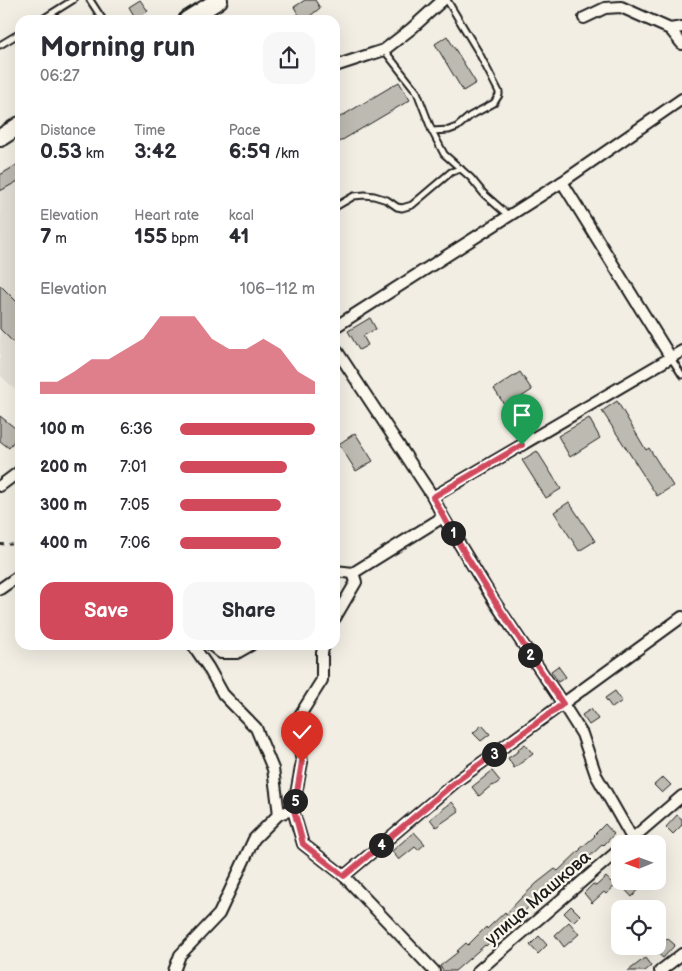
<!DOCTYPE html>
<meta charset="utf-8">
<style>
body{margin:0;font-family:"Balsamiq Sans",sans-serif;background:#f7f7f7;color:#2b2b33;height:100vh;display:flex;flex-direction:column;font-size:19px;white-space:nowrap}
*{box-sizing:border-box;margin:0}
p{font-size:16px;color:#7c7c81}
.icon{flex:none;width:28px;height:28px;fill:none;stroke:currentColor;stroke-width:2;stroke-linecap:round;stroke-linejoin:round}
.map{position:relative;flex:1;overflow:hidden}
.panel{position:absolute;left:15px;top:15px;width:325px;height:635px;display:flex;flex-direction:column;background:#fff;border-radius:15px;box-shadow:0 5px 20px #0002}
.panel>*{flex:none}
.needle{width:32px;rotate:269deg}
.controls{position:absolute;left:611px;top:835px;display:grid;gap:10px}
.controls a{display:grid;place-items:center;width:55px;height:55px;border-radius:10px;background:#fff;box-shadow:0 5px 20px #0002;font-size:25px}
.pin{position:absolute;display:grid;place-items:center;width:42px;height:42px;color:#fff;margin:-51px -21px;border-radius:50% 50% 50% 0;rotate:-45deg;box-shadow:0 0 5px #0007}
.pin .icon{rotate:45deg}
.km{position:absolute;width:25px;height:25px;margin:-12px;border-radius:50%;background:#222;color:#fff;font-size:14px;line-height:25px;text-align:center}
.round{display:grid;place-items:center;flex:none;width:52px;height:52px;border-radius:15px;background:#f7f7f7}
.overview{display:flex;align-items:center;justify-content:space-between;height:85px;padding:0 25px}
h1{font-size:28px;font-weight:600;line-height:38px}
.figures{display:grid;grid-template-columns:repeat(3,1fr);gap:8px;height:85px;padding:5px 25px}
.figures div{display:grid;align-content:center}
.figures b{font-size:21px;font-weight:600}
.figures small{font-size:14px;font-weight:400}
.figures p{font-size:14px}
.chart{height:140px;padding:10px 25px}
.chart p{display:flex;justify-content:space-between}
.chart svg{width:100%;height:90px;margin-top:5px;fill:#d1495b;opacity:.7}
.cta{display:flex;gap:10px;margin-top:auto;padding:10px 25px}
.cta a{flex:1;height:58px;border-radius:15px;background:#d1495b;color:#fff;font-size:20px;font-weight:600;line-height:58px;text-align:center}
.cta a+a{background:#f7f7f7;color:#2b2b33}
ul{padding:0 25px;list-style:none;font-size:16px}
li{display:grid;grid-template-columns:80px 60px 1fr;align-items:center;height:38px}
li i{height:12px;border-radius:6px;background:#d1495b}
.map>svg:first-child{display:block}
</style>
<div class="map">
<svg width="682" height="971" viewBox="0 0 682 971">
<rect width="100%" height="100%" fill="#f2eee4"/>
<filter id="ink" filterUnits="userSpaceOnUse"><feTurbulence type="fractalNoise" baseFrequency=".02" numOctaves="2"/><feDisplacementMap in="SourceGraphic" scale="10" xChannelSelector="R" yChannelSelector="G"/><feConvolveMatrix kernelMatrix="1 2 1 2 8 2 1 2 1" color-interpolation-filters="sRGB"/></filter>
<g filter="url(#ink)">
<polygon fill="#e2ded5" points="20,162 20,394 0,375 0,173"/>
<g fill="#bdbab1" stroke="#1c1c1c">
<polygon points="140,0 148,11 136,19 129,7"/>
<polygon points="305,0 315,0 320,8 305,20 302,20 294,7"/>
<polygon points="447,36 476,83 463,91 435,44"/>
<polygon points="399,82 410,100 339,142 335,136 335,120"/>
<polygon points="20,163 20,180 0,191 0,175"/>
<polygon points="0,285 20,305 20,349 0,329"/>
<polygon points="370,318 376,329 363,336 368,345 359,350 348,331"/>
<polygon points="520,372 532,390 506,407 494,389"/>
<polygon points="617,401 646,450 649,448 673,486 657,496 602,411"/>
<polygon points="0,416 20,432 9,448 0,441"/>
<polygon points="589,418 600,438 570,457 558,436"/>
<polygon points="355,433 373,461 356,471 339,444"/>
<polygon points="537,451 561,489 546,498 522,460"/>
<polygon points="569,502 595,541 579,551 554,512"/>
<polygon points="558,666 566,677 558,682 551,671"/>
<polygon points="615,691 622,701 612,708 605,698"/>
<polygon points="591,709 598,719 589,725 582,715"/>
<polygon points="482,725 490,734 481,741 473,733"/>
<polygon points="525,744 533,754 514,768 508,758 519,751 518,749"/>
<polygon points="492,771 500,781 493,786 492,785 479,796 472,787"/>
<polygon points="663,777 671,785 662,793 654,785"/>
<polygon points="452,802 459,811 436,827 430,819"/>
<polygon points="677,815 682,819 682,825 673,834 666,827"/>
<polygon points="605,824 614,834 604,845 603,844 588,858 587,857 570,873 569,872 554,887 552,885 536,901 535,900 521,915 519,913 486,946 485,945 455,971 443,971 440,966 458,952 457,951 466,943 468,945 486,927 487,929 505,912 506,914 520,899 537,883 555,869 558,871 581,849 580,849 595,836 594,835"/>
<polygon points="414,832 425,844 418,850 415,847 399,860 392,851"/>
<polygon points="606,877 615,886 606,894 604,892 592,903 584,893 593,884 596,886"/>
<polygon points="617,881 638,881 642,886 632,897"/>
<polygon points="571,906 580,915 573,922 564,913"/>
<polygon points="569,922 579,934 564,947 555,935"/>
<polygon points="539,936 547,945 538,954 530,945"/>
<polygon points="667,938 675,945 663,958 655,951"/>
<polygon points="645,958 651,966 645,971 628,971"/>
</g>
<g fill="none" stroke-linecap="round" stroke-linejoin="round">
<defs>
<g id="service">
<polyline points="90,0 103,20"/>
<polyline points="41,20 73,0"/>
<polyline points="0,45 20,33"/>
<polyline points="384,50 417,92 432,131 444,154 471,178 484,194 509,216"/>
<polyline points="432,131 449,130 457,127 470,116 494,103 499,95 499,92 479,53 447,0"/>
<polyline points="335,207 354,196 365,195 374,196 387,200 397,207 402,208 412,205 451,172 461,169"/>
<polyline points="671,358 682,375"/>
</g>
<g id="minor">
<polyline points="584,18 605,8 621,7 670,29 682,27"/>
<polyline points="670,29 682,44"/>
<polyline points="335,66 384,50 411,29 443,0"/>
<polyline points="562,182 671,358"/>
<polyline points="335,327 562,182 682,99"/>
<polyline points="335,348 433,497 443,517 494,601 563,704 582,734 596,775 632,838"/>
<polyline points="0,486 20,471"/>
<polyline points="433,497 682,351"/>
<polyline points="335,571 353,573 443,517"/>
<polyline points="0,589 20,575"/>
<polyline points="335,618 356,582 353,573"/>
<polyline points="193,645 208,667 223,694 256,728 273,769 279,814"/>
<polyline points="211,645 221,653 237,653 251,645"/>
<polyline points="324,645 322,653 322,680 295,723 302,762 293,810 303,844 344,876 434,971"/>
<polyline points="626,844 682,796"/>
<polyline points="344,876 458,780 682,617"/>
<polyline points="174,971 180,955 219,914 254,839 279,814 293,810"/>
<polyline points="478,971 620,849"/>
<polyline points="660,971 682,954"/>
</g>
<g id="trunk">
<polyline points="187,20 219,0"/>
<polyline points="0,138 20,125"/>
</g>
</defs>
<use href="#service" stroke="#1c1c1c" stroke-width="9"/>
<use href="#minor" stroke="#1c1c1c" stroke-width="14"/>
<use href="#trunk" stroke="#1c1c1c" stroke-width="20"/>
<polyline stroke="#1c1c1c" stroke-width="2" stroke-dasharray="4 4" stroke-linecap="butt" points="0,544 20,545"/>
<use href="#service" stroke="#fbf7ec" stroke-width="5"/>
<use href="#minor" stroke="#fbf7ec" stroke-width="10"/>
<use href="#trunk" stroke="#fbf7ec" stroke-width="16"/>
</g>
</g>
<g fill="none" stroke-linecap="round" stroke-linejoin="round" filter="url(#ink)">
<defs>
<path id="route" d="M302 762 294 810 303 844 344 876 458 780 563 704C518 636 471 569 433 497L522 445"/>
</defs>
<use href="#route" stroke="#fff" stroke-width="10"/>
<use href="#route" stroke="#d1495b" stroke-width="6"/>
</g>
<g text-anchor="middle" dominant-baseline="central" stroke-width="4.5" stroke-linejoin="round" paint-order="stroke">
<g font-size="18" fill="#1c1c1c" stroke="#fbf7ec">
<text transform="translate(538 898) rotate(-41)">улица Машкова</text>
</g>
</g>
</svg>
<div class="controls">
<a><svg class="needle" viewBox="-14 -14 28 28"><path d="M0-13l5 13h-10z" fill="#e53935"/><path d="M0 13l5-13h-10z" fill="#7c7c81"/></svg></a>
<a><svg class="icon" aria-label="locate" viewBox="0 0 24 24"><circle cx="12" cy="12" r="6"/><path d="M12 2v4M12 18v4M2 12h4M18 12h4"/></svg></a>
</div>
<div class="pin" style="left:522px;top:445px;background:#1e9e55"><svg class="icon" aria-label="arrive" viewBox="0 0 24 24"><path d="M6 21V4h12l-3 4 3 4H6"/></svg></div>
<div class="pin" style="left:302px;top:762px;background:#d93025"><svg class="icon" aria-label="check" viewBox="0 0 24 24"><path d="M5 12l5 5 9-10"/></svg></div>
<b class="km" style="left:453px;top:533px">1</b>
<b class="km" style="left:530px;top:655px">2</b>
<b class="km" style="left:494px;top:754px">3</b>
<b class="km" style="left:381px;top:845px">4</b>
<b class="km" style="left:295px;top:801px">5</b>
<section class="panel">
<div class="overview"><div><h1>Morning run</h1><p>06:27</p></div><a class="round"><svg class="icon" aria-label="share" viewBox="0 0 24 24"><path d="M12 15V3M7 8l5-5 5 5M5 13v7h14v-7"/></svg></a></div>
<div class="figures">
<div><p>Distance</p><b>0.53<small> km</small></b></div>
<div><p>Time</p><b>3:42</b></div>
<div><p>Pace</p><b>6:59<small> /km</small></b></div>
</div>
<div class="figures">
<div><p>Elevation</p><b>7<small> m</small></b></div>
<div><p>Heart rate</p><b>155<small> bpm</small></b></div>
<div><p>kcal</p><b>41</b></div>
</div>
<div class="chart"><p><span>Elevation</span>106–112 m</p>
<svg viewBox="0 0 160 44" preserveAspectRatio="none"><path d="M0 44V38L10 38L20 33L30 27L40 27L50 22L60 17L70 6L80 6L90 6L100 17L110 22L120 22L130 17L140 22L150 33L160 38V44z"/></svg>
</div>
<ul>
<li><b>100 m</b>6:36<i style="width:100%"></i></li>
<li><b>200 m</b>7:01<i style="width:79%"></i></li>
<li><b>300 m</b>7:05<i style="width:75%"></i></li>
<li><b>400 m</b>7:06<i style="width:75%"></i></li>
</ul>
<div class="cta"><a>Save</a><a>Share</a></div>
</section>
</div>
